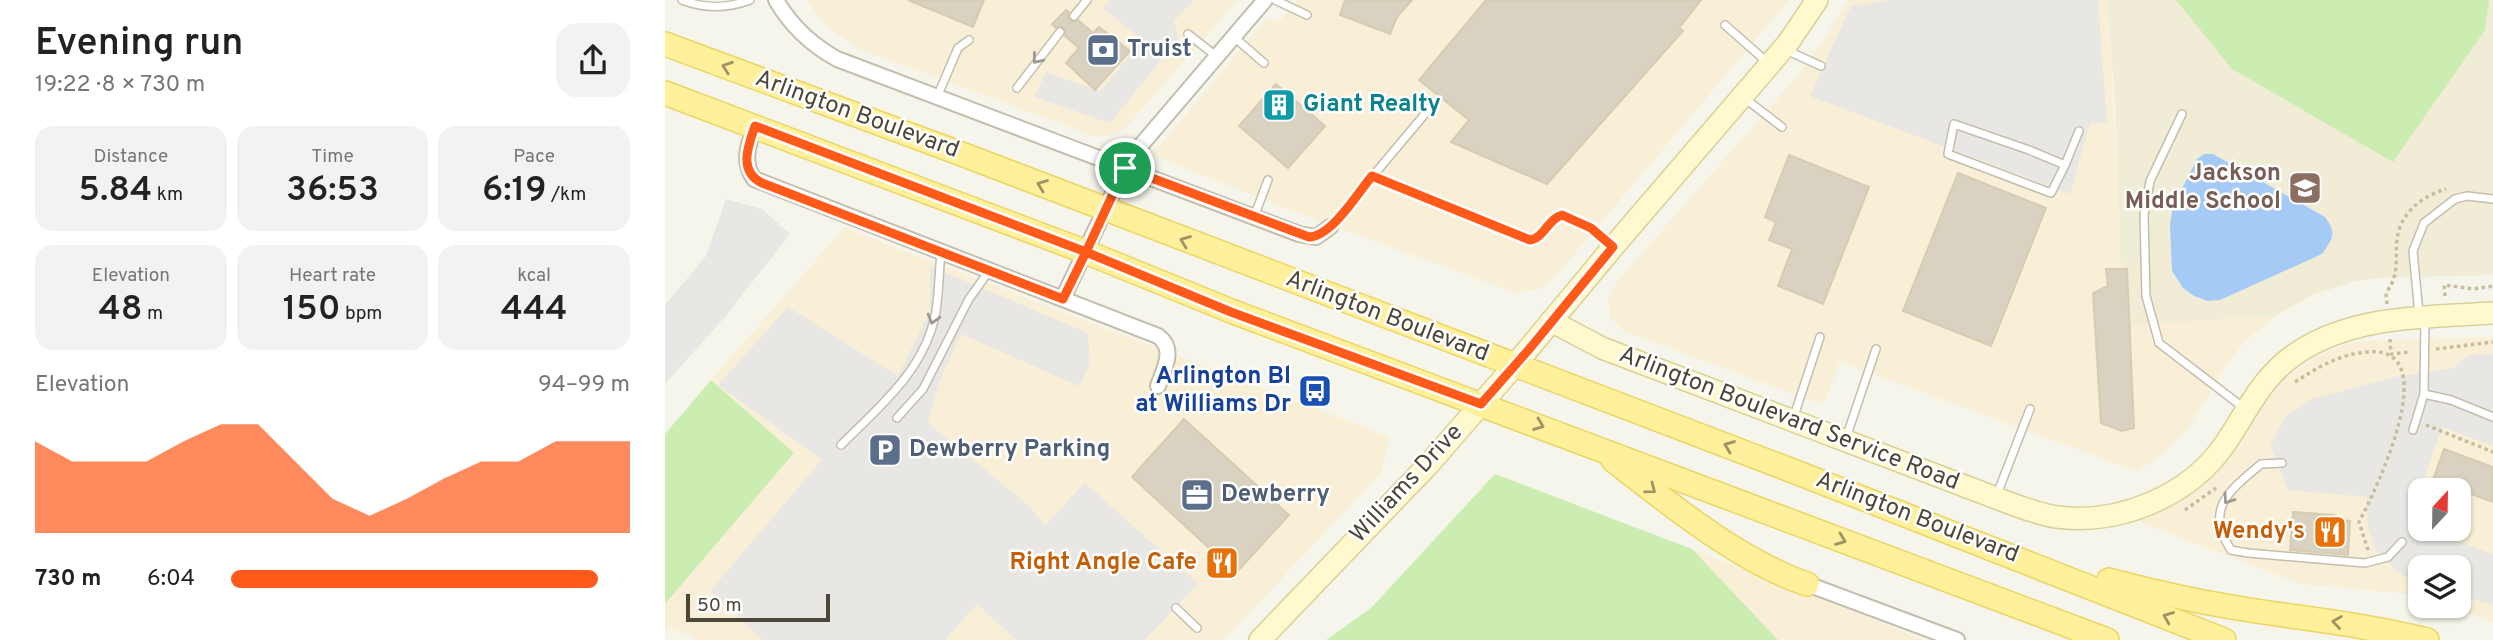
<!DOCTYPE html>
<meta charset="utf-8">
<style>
body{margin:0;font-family:Overpass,sans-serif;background:#f2f2f2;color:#222;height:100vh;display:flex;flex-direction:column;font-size:26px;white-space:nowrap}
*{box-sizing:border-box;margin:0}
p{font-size:23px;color:#767676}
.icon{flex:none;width:38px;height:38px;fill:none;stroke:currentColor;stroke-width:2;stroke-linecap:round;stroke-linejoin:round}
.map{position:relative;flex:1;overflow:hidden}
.drawer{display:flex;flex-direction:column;background:#fff;width:665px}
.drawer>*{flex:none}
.needle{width:46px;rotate:22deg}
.tools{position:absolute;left:1743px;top:478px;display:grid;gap:14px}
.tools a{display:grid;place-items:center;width:63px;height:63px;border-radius:14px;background:#fff;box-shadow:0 2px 5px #0004;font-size:35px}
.scale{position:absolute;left:21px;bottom:18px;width:144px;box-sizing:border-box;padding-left:7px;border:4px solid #4c4738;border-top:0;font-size:19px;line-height:24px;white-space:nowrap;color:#4c4738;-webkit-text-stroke:5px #fff;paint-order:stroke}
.pin{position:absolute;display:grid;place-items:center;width:60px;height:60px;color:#fff;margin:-30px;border:4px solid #fff;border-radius:50%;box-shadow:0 2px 7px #0007}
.round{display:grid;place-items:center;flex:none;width:74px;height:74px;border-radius:21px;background:#f2f2f2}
.summary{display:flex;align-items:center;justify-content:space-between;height:119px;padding:0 35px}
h1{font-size:38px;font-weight:600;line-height:52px}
.stats{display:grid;grid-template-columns:repeat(3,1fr);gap:10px;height:119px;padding:7px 35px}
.stats div{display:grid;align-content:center;border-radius:18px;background:#f2f2f2;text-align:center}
.stats b{font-size:35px;font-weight:600}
.stats small{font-size:19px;font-weight:400}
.stats p{font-size:19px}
.chart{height:196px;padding:14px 35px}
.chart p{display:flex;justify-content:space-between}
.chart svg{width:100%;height:126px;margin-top:7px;fill:#ff5a1a;opacity:.7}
ul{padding:0 35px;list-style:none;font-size:23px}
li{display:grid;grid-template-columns:112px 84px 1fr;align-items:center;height:52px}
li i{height:18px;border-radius:9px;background:#ff5a1a}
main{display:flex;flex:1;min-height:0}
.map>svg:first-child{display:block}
</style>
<main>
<section class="drawer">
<div class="summary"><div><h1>Evening run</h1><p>19:22 · 8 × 730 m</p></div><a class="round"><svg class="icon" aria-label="share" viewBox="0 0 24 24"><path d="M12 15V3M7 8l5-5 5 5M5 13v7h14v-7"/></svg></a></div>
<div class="stats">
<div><p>Distance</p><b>5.84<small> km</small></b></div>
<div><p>Time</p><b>36:53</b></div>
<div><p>Pace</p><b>6:19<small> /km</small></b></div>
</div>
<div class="stats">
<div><p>Elevation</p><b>48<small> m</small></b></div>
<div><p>Heart rate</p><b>150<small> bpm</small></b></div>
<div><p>kcal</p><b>444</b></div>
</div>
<div class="chart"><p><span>Elevation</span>94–99 m</p>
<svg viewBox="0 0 160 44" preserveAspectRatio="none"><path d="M0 44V12L10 19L20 19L30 19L40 12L50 6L60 6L70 19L80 32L90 38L100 32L110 25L120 19L130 19L140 12L150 12L160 12V44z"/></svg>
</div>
<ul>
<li><b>730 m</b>6:04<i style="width:92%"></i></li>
</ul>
</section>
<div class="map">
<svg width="1828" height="640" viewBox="0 0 1828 640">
<rect width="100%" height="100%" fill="#f6f5eb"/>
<g fill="#f9efd6" fill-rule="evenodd">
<polygon points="141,0 573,0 463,125 455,132 440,137 429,136 194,49 163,28"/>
<polygon points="632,0 1124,0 890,277 875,289 851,293 622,209 487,155 602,18 614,22"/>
<polygon points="1183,0 1442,0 1462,325 1612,315 1579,342 1562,364 1522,430 1502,450 1485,463 1471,471 1175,362 1158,405 959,331 946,319 943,300 951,283 1127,82 1161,37"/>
<polygon points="179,228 725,437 716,473 559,640 31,640 29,637 7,629 0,632 0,604 129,453 46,380"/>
<path d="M1828 337V623L1784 606H1794V567H1755V595L1636 584 1469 520 1493 510 1593 411 1620 379 1650 358 1676 346 1697 341ZM1755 490H1794V528H1755Z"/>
<polygon points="1027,549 1260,640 1113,640"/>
</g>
<polygon fill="#f0ecd5" points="1442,0 1828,0 1828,275 1713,278 1692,281 1649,294 1612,315 1458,326 1450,101"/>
<g fill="#cbedb2">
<polygon points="1511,0 1824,0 1820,30 1728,162 1567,69"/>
<polygon points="46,380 129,453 0,604 0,434"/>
<polygon points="830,474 1027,549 1113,640 661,640 706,608"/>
</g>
<g fill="#e8e7e3">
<polygon points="445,0 529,0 509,21 513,39 445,123 369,97 381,72 435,91 477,40 438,8"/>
<polygon points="1225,0 1433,0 1442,123 1425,123 1405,194 1145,96 1186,6"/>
<polygon points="61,199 97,209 125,234 60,317 0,384 0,305 41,256"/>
<polygon points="265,266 423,333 425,364 414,386 296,334 275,380 263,423 364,506 380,525 420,483 533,584 480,640 351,640 312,604 280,640 98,640 45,591 157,460 53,385 123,307 233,376 265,311"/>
<polygon points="1806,354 1828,354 1828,446 1777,427 1755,490 1755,528 1828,554 1828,605 1794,594 1794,567 1755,567 1755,582 1736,575 1711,550 1702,524 1702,497 1623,490 1605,445 1621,416 1647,399 1730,377 1788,368"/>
</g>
<path fill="#a5caf6" d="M1539 154H1548L1660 217C1672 234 1668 238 1657 254L1555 300 1543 301 1529 296 1518 288 1507 271 1505 225 1508 206 1532 159Z"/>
<g fill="#d9d2c0" stroke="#d5ccb2" stroke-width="2">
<polygon points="243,0 319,0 308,27"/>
<polygon points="680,0 747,0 732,17 725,34 675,15"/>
<polygon points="821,0 1036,0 1014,28 1018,31 882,184 786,142 804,120 754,80"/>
<polygon points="401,10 404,12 403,18 406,21 413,20 428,33 434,27 465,51 430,90 401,63 414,48 400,36 399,28 395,26 391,28 387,24"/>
<polygon points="611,84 660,126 623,168 574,126"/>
<polygon points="1124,155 1204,187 1158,304 1113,286 1127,249 1104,240 1111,222 1100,217"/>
<polygon points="1293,173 1381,208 1326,346 1238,311"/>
<polygon points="1441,269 1462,269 1469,428 1457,431 1436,423 1428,293 1443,286"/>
<polygon points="519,419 624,515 571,573 467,477"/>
<polygon points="1779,449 1828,467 1828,502 1768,480"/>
<polygon points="1628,512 1669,515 1669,519 1685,521 1683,555 1625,550"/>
</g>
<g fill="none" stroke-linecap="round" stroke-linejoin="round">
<defs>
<g id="lane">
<path d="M17 0C40 9 61 9 85 0"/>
<polyline points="610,0 642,15"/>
<polyline points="409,16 422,0"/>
<polyline points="1060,25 1102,62"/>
<polyline points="523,34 551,56"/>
<polyline points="569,37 599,63"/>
<polyline points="1121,50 1156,66"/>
<polyline points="352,88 395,32"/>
<polyline points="272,97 293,48 304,40"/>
<polyline points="1078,97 1117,127"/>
<polyline points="1517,114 1485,181 1479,215 1481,296 1494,343 1579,408"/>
<polygon points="1289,124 1364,150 1400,165 1386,193 1283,154"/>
<polyline points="1400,165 1414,131"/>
<polyline points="707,176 865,240 871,239 891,217 897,215 926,228 948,246"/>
<polyline points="589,217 603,180"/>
<polyline points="665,227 770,102"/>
<polyline points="1754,314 1748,251 1759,223 1790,199 1802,196 1828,199"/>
<polyline points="1760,318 1759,394 1786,400 1828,417"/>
<polyline points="232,418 258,389 304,299 324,271"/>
<polyline points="1128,419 1155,337"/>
<polyline points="1748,430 1759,394"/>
<polyline points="1181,438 1211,349"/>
<path d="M176 445C215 406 261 369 271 311 274 292 274 272 276 252"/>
<path d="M1617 463 1596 464C1564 491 1539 509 1566 550L1583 553 1700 563 1723 557 1737 542"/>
<polyline points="1331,497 1365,409"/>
<polyline points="511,608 532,628"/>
</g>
<g id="street">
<path d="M111 0C126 26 145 44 172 59L634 234 651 237 665 227"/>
<path d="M90 126C83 145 77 162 89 179L493 336C511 349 499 369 493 386"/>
<polyline points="398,298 460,168 471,151 600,0"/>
<polyline points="1142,584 1292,640"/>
</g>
<g id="secondary">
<path d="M886 321 937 348 1331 498C1350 505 1371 514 1392 517 1455 525 1524 496 1560 444 1583 410 1596 377 1632 353 1689 315 1762 317 1828 313"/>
<polyline points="595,640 764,464 850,365 948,247 1123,43 1152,0"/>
</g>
<g id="primary">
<polyline points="0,44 294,153 1128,471 1559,640"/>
<polyline points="0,93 421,252 566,311 1442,640"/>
<path d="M948 460C1004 504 1076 562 1142 584"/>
<path d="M1444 580C1485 591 1525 600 1566 607 1631 618 1698 624 1762 640"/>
</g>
</defs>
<use href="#lane" stroke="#c3bead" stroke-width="10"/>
<use href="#street" stroke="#c3bead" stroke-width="18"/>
<use href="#secondary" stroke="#d9d099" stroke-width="24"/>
<use href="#primary" stroke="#ecd564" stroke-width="26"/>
<g stroke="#c6bd9d" stroke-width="3.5" stroke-dasharray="3.5 3.5" stroke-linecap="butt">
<polyline points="1780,296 1779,285 1808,289 1828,286"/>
<path d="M1722 304 1721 293C1738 270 1727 254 1734 230 1741 208 1761 195 1781 189"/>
<polyline points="1725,339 1726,354 1746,352"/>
<polyline points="1771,349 1828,342"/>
<path d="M1630 382C1653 367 1675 354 1703 352 1781 345 1711 490 1694 522L1703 550"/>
<polyline points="1761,425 1828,452"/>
<polyline points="1520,510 1551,488"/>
</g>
<use href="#lane" stroke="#fff" stroke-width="7"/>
<use href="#street" stroke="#fff" stroke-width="14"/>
<use href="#secondary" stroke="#fff9cd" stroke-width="21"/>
<use href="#primary" stroke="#fff09c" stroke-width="23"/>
</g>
<defs><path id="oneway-chevron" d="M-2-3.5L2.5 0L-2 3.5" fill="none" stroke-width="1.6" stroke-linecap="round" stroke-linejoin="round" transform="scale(1.75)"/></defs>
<g stroke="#9d9a92">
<use href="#oneway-chevron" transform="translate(372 59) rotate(129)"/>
<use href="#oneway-chevron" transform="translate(268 319) rotate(106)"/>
<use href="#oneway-chevron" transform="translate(1563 499) rotate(125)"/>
</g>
<g stroke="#9d9365">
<use href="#oneway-chevron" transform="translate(62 67) rotate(-160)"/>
<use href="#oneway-chevron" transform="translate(377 185) rotate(-159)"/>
<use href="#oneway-chevron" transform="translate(520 241) rotate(-159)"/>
<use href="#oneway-chevron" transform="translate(874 425) rotate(21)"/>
<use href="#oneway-chevron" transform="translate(1064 446) rotate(-159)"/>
<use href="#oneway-chevron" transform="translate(986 489) rotate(37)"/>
<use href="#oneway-chevron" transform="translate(1176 540) rotate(21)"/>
<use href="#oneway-chevron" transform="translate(1503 617) rotate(-158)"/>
<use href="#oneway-chevron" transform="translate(1672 622) rotate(-172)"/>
</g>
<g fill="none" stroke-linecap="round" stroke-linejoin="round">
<defs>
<path id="route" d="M460 168 421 252 90 126C83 146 73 171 97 183L398 299 421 252 566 312 816 404 866 347 948 247 926 228 897 215C883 219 879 238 865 240L707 176C692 194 667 236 644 237L460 168"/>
</defs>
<use href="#route" stroke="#fff" stroke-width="14"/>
<use href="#route" stroke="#ff5a1a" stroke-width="9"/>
</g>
<defs>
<symbol id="bank-square" viewBox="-11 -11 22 22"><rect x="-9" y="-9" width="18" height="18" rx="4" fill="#5c6f8a" stroke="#fff"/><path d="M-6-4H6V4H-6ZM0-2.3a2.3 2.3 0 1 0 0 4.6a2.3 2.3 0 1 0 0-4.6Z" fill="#fff"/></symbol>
<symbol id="building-square" viewBox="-11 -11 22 22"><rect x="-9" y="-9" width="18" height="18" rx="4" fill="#0f9aa8" stroke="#fff"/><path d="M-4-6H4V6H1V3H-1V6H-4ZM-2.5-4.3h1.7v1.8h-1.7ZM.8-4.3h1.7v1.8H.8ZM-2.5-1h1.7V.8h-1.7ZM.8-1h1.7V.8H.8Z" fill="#fff"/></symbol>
<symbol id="school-square" viewBox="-11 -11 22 22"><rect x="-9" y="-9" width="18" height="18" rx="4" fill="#8d6e63" stroke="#fff"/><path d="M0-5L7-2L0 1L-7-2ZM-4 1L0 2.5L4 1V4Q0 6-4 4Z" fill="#fff"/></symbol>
<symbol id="bus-square" viewBox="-11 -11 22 22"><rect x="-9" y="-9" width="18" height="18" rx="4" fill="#1a4fb4" stroke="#fff"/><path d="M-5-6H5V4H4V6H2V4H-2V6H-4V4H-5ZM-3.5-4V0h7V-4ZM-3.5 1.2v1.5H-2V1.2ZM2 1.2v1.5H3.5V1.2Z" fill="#fff"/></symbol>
<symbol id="parking-square" viewBox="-11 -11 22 22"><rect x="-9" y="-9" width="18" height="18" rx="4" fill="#5c6f8a" stroke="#fff"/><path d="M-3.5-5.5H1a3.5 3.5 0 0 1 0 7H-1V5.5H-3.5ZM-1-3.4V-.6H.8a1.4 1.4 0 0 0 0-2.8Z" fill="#fff"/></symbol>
<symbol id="office-square" viewBox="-11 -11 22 22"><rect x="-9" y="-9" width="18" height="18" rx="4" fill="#5c6f8a" stroke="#fff"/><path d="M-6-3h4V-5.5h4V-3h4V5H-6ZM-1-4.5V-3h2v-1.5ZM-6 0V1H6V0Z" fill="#fff"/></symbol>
<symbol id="restaurant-square" viewBox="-11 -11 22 22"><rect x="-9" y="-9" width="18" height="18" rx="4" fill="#e8710a" stroke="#fff"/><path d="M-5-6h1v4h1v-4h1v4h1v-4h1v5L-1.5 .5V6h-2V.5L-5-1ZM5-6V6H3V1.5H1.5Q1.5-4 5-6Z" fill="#fff"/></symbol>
</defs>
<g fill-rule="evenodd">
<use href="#bank-square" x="419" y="31" width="38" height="38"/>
<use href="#building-square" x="595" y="86" width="38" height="38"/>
<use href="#school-square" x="1621" y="169" width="38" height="38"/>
<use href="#bus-square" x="631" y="372" width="38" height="38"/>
<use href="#parking-square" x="201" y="431" width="38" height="38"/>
<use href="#office-square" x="513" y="476" width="38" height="38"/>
<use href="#restaurant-square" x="1646" y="513" width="38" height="38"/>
<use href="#restaurant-square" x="538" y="544" width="38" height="38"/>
</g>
<g text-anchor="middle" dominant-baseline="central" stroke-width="5" stroke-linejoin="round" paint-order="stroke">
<g font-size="24" font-weight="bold" fill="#4e5e75" stroke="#fff" text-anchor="start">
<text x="462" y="50">Truist</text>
<text x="244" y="450">Dewberry Parking</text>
<text x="556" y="495">Dewberry</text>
</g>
<g font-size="24" font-weight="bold" fill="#0d838f" stroke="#fff" text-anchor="start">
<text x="638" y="105">Giant Realty</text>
</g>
<g font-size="24" fill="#4c4738" stroke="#fff">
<text transform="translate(192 115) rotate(20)">Arlington Boulevard</text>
<text transform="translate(722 317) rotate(21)">Arlington Boulevard</text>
<text transform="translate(1124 419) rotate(21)">Arlington Boulevard Service Road</text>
<text transform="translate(742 484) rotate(-47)">Williams Drive</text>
<text transform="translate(1252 518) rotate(21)">Arlington Boulevard</text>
</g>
<g font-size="24" font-weight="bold" fill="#785e54" stroke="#fff" text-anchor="end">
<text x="1616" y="174">Jackson<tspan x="1616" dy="28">Middle School</tspan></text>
</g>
<g font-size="24" font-weight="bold" fill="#164399" stroke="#fff" text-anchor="end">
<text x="626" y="377">Arlington Bl<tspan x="626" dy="28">at Williams Dr</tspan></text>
</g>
<g font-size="24" font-weight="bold" fill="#c56008" stroke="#fff" text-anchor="end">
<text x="1640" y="532">Wendy's</text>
<text x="532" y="563">Right Angle Cafe</text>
</g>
</g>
</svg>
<div class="tools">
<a><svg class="needle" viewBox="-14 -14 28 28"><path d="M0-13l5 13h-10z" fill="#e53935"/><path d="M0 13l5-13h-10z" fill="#767676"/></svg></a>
<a><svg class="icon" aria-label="layers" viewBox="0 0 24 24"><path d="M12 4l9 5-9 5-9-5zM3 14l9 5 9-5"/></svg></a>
</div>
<div class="scale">50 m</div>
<div class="pin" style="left:460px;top:168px;background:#1e9e55"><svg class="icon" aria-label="arrive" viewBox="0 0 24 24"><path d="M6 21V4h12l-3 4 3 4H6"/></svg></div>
</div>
</main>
